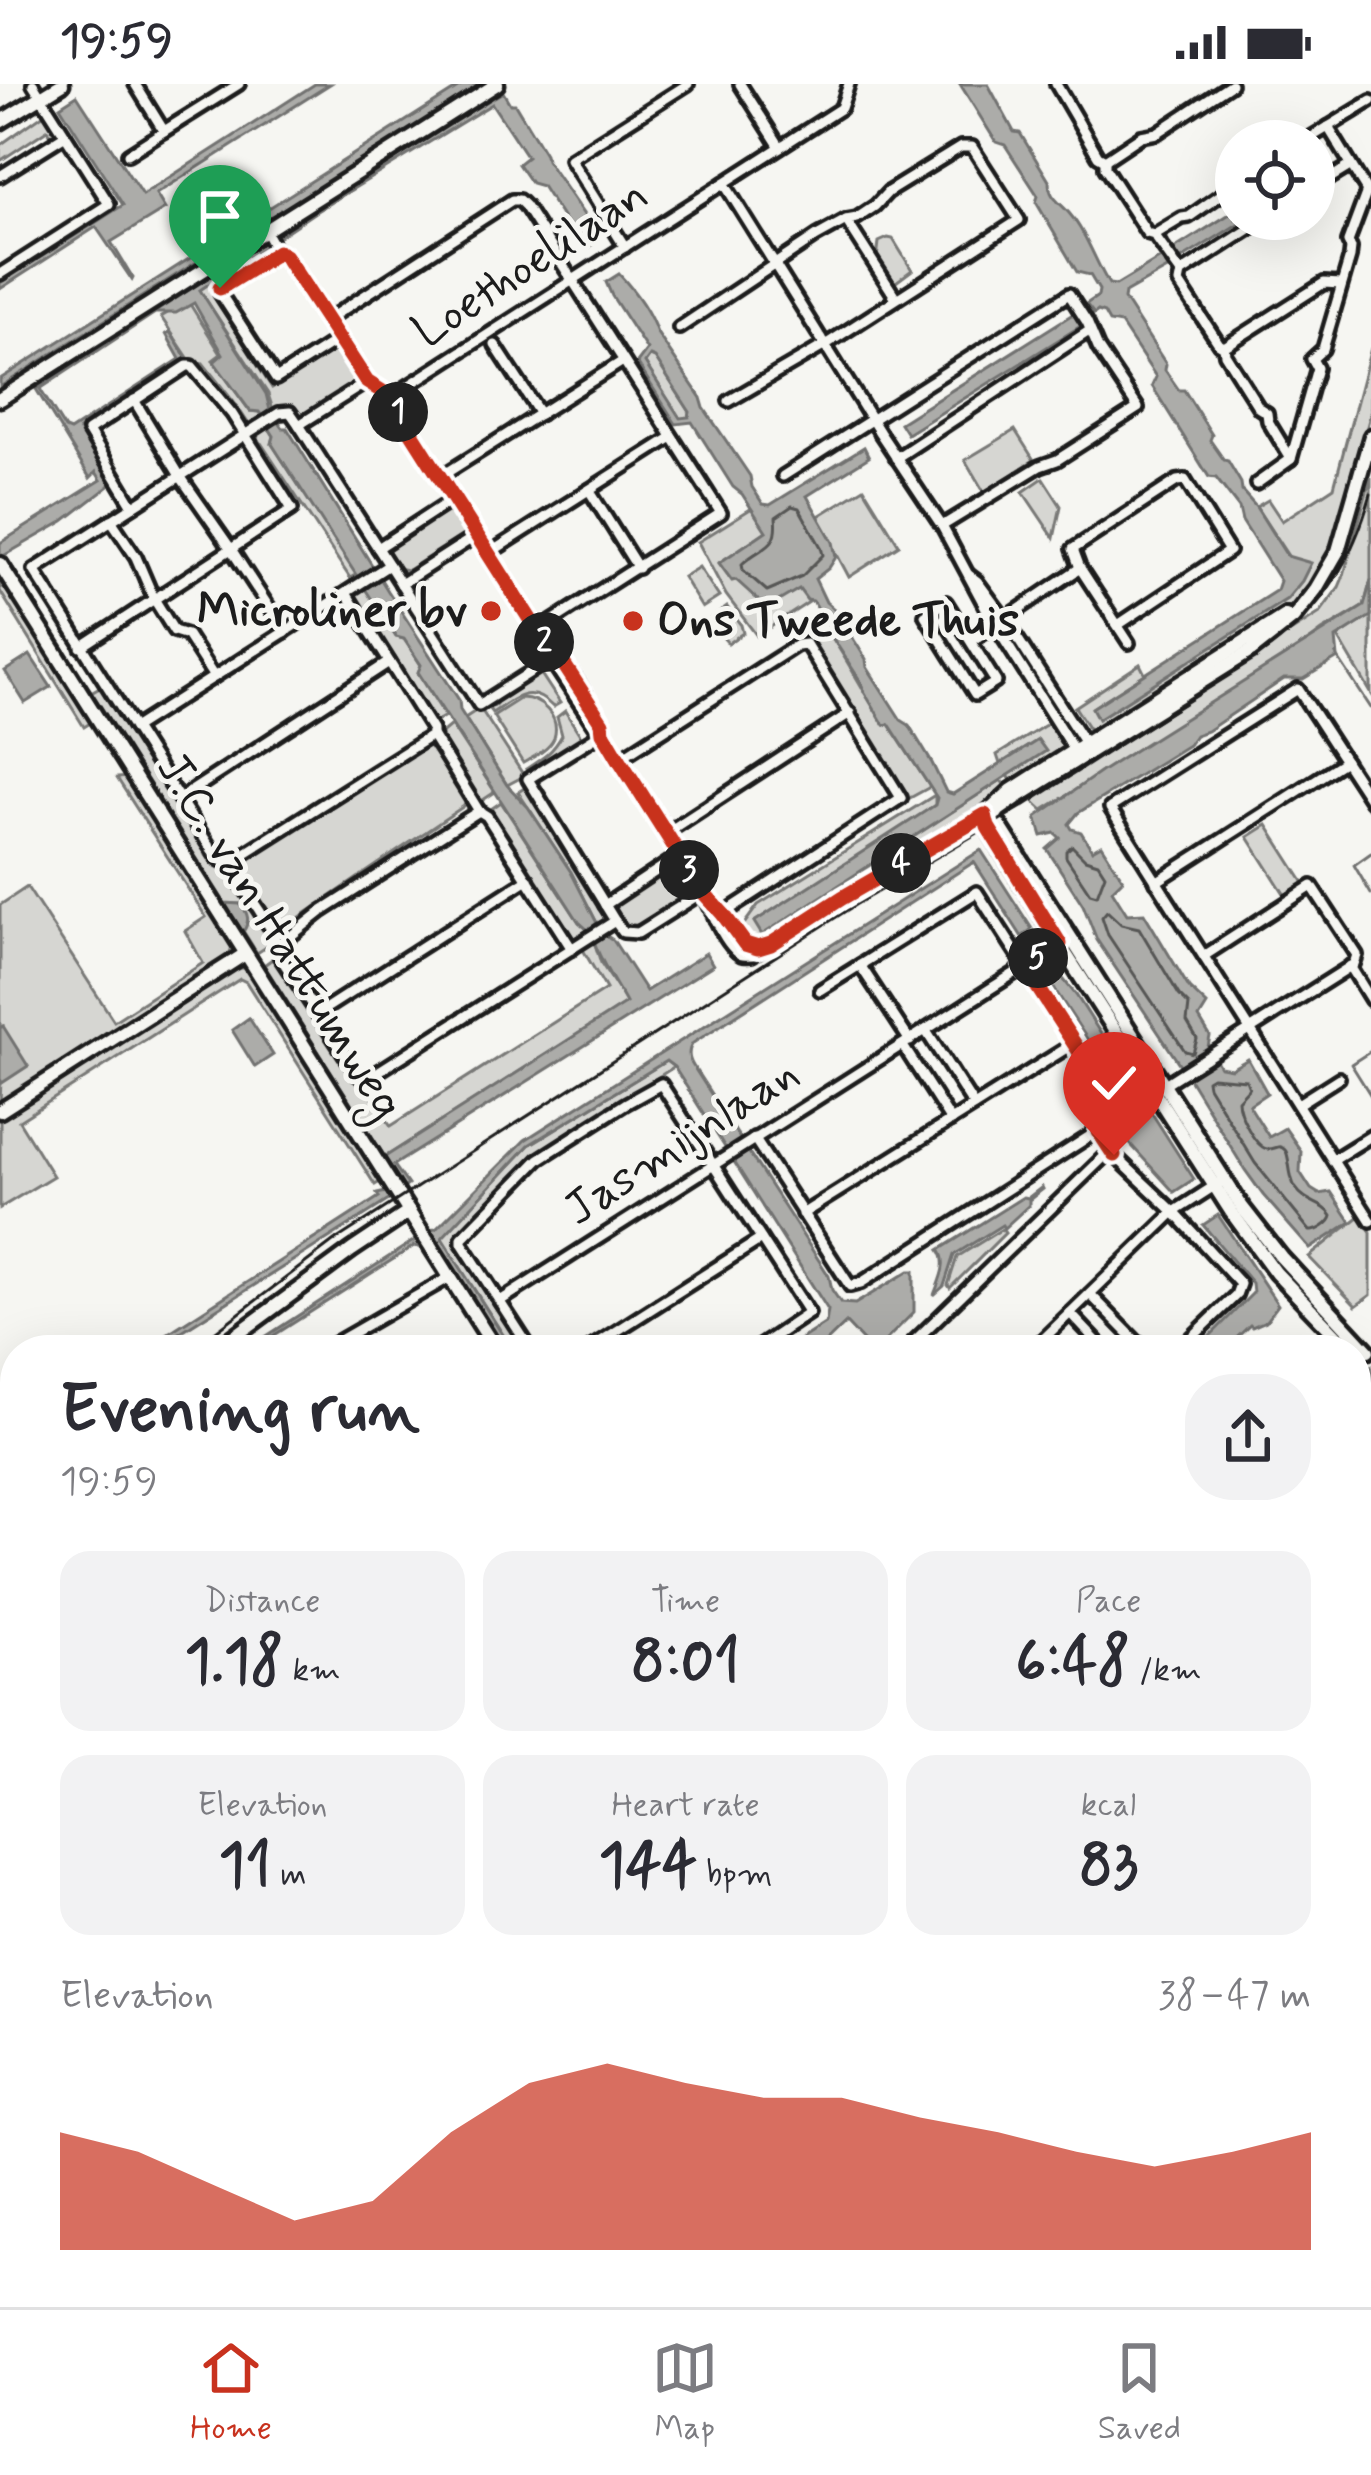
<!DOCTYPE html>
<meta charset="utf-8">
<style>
body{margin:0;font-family:Mynerve,sans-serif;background:#f2f2f3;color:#2b2b33;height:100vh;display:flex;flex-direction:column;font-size:45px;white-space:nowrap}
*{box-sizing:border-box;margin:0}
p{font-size:39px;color:#7c7c81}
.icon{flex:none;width:66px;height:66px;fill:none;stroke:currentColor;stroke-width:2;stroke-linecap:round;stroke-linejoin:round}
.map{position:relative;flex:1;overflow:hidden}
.sheet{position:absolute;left:0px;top:1251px;width:1371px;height:972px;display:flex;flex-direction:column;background:#fff;border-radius:48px 48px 0 0;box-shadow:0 12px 48px #0002}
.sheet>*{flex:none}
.controls{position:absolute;left:1215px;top:36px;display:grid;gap:24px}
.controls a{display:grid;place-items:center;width:120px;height:120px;border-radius:50%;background:#fff;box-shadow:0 12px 48px #0002;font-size:60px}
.pin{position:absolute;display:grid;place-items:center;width:102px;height:102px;color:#fff;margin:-123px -51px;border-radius:50% 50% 50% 0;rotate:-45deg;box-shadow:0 0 12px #0007}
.pin .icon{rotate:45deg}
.km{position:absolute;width:60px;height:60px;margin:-30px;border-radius:50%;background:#222;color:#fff;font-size:33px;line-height:60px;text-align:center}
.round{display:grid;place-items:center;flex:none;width:126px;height:126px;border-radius:48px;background:#f2f2f3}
.headline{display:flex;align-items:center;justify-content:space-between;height:204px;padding:0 60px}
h1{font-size:66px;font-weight:800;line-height:90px}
.stats{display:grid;grid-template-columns:repeat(3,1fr);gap:18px;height:204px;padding:12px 60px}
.stats div{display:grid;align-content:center;border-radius:30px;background:#f2f2f3;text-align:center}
.stats b{font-size:60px;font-weight:800}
.stats small{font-size:33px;font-weight:400}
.stats p{font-size:33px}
.chart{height:336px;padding:24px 60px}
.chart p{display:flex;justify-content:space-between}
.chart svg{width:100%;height:216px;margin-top:12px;fill:#c8321e;opacity:.7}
.status{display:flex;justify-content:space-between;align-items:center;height:84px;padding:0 60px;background:#fff;direction:ltr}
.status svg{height:33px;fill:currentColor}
.tab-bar{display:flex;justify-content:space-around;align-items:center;height:168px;border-top:3px solid #e1e1e2;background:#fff;font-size:33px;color:#7c7c81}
.tab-bar a{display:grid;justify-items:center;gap:6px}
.tab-bar .selected{color:#c8321e}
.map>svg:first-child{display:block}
</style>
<div class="status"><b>19:59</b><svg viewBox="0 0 49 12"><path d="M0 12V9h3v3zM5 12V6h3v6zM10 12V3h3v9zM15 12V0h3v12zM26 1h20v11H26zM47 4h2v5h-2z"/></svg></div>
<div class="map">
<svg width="1371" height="2223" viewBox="0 0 1371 2223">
<rect width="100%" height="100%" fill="#f6f6f2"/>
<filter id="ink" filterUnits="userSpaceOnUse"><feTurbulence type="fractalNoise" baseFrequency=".00833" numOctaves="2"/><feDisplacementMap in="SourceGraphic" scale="24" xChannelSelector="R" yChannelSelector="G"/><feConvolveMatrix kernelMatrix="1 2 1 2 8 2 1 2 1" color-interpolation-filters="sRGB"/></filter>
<g filter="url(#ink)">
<g fill="#d6d6d2" stroke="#797977" stroke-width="3">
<polygon points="44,30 57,49 53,53 47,46 0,77 0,61"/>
<polygon points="888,154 893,155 912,186 892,201 877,175 879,158"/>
<polygon points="211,199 212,210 272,304 332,268 344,267 359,293 357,300 301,335 288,323 274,329 268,310 199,205"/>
<polygon points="188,217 221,270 213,276 250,327 259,328 274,352 272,360 357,490 350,494 236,321 203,279 198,280 189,275 161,233"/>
<polygon points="1371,264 1371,328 1334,462 1302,514 1273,536 1090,646 1075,623 1140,580 1145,590 1092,624 1286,515 1288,472 1256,423 1268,416 1282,437 1334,403"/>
<polygon points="650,272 655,273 690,328 689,333 680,335 644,278"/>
<polygon points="1015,346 1034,376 984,408 965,376"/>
<polygon points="1371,393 1371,496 1364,522 1322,547 1270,587 1043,726 1031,715 1320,529 1339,503 1344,491"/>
<polygon points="1043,394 1061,422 1054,454 1023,408"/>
<polygon points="864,404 899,461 849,493 817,433"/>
<polygon points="452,421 469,447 408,486 396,484 386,467 389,462"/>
<polygon points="752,424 767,447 720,478 736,496 799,504 812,516 757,552 726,511 698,458"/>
<polygon points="699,483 719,513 702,524 683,493"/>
<polygon points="0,486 95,636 84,643 0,507"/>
<polygon points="364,501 396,553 404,555 421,581 418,589 445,632 432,640 352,517 353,508"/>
<polygon points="727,523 741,541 743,549 728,559 708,537"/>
<polygon points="1371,531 1371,609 1338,553"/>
<path d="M829 549C849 579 865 610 884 640L888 639 930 703 908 715 810 561Z"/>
<path d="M539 587 560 619 553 623C530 599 515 614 492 629L489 625 496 620 497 614Z"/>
<path d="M103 601 131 643 132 653 214 778C235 788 269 839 268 862L257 869 243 847 240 820H225L91 608Z"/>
<path d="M521 614C540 614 561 632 554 654 549 666 533 673 523 679L493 632Z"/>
<polygon points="480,624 524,692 507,701 465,634"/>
<path d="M565 627 582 654 529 689 526 685C543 674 553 668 562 651L557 633Z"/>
<polygon points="1052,637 1069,666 1013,700 1008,691 1045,667 1038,656 1000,680 997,671"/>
<polygon points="451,641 495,708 480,718 439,655 439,651"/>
<polygon points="427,659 466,716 464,722 284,844 277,844 236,783 238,778"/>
<polygon points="129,693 233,860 227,877 0,1021 3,942 0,943 0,821 27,803 114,937 203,879 185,847 206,833 117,694"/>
<path d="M1001 696 1007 705 773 854C758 861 749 860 739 847L758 821 935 711V721L762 850Z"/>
<polygon points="528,702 608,834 597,839 571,788 518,708"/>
<polygon points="501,718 579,838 588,846 572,855 491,725"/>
<polygon points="1267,741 1304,799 1285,811 1248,753"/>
<polygon points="682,784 691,799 683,815 638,845 626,843 614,821 617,815 666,785"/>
<polygon points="594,857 601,879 627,919 385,1073 264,881 275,873 350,990 359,1000 364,1001 391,1042 606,905 582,864"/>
<polygon points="241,884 248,884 385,1095 375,1101 246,898 240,895 19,1037 53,1092 0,1124 0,1033 225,890"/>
<polygon points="666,977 674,983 535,1071 459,1151 527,1266 513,1266 441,1154 529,1061"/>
<polygon points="1360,1132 1371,1148 1371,1211 1356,1222 1309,1173"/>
<polygon points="1002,1145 1005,1149 950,1204 948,1201 957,1173"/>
<polygon points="1371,1283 1371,1364 1356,1380 1356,1297"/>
<polygon points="1356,1393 1371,1402 1371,1516 1356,1502"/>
<polygon points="1356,1813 1371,1829 1371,1915 1356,1900"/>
<polygon points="1356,1905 1371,1921 1371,1999 1356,1984"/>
<polygon points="1356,1990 1371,2005 1371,2183 1356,2167"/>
<polygon points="1356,2177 1371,2193 1371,2223 1324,2223 1310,2208 1356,2208"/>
<polygon points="93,2208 115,2208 124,2223 69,2223"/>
<polygon points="416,2208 495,2208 479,2223 401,2223"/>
<polygon points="684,2208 730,2208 745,2223 669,2223"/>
<polygon points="813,2208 976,2208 991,2223 798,2223"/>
</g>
<g fill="#acaca9" stroke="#727271" stroke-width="3" fill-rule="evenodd">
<polygon points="315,0 330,0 156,110 165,125 111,158 133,194 132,196 96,143 0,205 0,199 123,121 60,22 77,11 142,111"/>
<polygon points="464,0 488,0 184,186 0,303 0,295"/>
<path d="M960 0H988L1014 48 1020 49 1049 97C1049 114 1059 117 1069 129 1087 150 1095 177 1109 200L1116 201 1164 172 1171 183 1125 209 1124 215 1166 280 1165 286 1179 306H1184L1212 351 1210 356 1224 376 1228 377 1241 399 1242 407 1256 423 1287 472 1311 479 1302 497 1287 515 1098 635 1092 624 1277 506 1280 497 1242 437 1239 424 1216 394 1209 393 1152 302 1156 293 1121 240 1109 238 1104 229 1098 227 1094 230 1086 220 1098 212 1099 206 1090 191 1077 188 1036 118 1038 112 1005 61 996 58Z"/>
<path d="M503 8 510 20H515L545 70 546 76 593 144 594 159 587 164 576 155 542 102 531 99 518 80 527 73 492 20 315 128 200 206 266 310 270 326 283 344H287L388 507 459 616 460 626 507 701 528 723 571 788 597 839 588 846 579 838 418 588 421 581 404 555 396 553 272 360 274 352 259 328 250 327 214 278 223 270 194 219 176 229H155L40 305 65 345 70 347 180 275 166 250 170 248 188 276 79 346 112 400 64 437 5 471 225 819 240 820C249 830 250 837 243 848L385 1073 626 919C615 898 601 880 594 857L604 850 613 856 646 907 706 869 713 881 394 1081 408 1101 401 1106 399 1099 127 674 0 471V459L101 396 96 388 90 394 36 305 402 68Z"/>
<polygon points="1236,126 1236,135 1246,135 1180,176 1174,165"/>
<path d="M619 190C634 206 650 228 657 249L701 314 704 324 750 392 752 403 763 420 770 421 864 363 869 373 807 412 833 458 836 473 829 484 815 495 826 518 835 526 866 575 867 583 901 636 909 641 932 679 946 708 953 710 1038 656 1046 667 762 851 754 838 935 721 937 714 889 640 884 641 864 608 861 598 821 536 819 527 813 517 807 516 799 505 767 524 736 496 732 497 719 479 766 447 742 410 733 403 692 338 676 340 637 279 647 266 612 212 606 198ZM650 272 655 274 690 328 689 333 680 334 645 279Z"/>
<polygon points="1076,228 1084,240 907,350 900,339"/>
<polygon points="1371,496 1371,532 1336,554 1338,574 1303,595 1284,595 1207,647 1195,651 1188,661 1078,729 1069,740 1072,745 1081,748 1092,766 1101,761 1123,795 1112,806 1127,830 1144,829 1189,904 1207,921 1199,934 1210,952 1208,963 1220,983 1231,985 1248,975 1267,1009 1249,1021 1269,1053 1285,1044 1301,1067 1300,1088 1311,1105 1319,1110 1331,1108 1351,1138 1310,1165 1263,1111 1245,1086 1190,996 1097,856 1083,821 1047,765 1060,754 1055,749 1042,752 1036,733 1102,687 1364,522"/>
<polygon points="30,571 51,603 25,619 5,587"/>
<path d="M981 766 1032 845 1022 853 974 778 693 959C687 967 688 974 693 982L829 1192 832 1206 841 1219 855 1220 909 1187H914V1228L876 1266H861L866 1260 846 1239 818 1266H784L826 1239 828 1226 674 983 666 977 529 1061 442 1154 512 1266H504L432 1152 427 1148 428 1146 436 1145 525 1056Z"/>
<polygon points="1056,886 1076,911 1194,1095 1174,1108 1122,1051 1140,1036 1046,892"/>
<polygon points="249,934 273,971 255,983 232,946"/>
<polygon points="3,942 28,982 2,999 0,995 0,944"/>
<path d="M1042 1103 1043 1105 1029 1116V1121L1004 1144 1002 1141 954 1171 944 1202 934 1211C939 1197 949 1179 939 1166L1023 1113 1028 1114Z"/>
<polygon points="391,1107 394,1110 392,1114 152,1266 142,1266 379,1113 377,1110"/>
<polygon points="1218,1131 1278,1221 1266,1237 1252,1243 1250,1241 1224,1266 1196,1266 1253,1209 1252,1199 1203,1141"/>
<polygon points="418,1154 422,1156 422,1164 414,1162 251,1266 245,1266"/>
</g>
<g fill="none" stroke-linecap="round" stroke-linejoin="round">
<g stroke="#565654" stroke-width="3">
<path d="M792 422 799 424 821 463 823 471 802 492 767 507 743 486 742 480C762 461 780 465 776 433Z"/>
<polygon points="1072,762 1085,775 1098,779 1105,790 1097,811 1090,809 1066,773 1066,767"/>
<polygon points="1107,827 1121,840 1139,844 1179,911 1189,921 1187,938 1197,955 1193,969 1185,967 1108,851 1102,833"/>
<path d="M1212 993 1246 996 1249 1004 1238 1016C1238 1028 1254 1062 1267 1065 1276 1066 1279 1059 1285 1066 1290 1070 1288 1091 1295 1103 1307 1121 1322 1117 1332 1132 1331 1139 1317 1148 1310 1147L1255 1079 1208 1002 1207 996Z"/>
</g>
<g stroke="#727271" stroke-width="3">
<polyline points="1336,571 1371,624"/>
<polyline points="1371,769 1354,781 1371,810"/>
<polyline points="1371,967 1351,980 1371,1012"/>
</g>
<defs>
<g id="street">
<polyline points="135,0 164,47 239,0"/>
<polyline points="740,0 780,63"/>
<polyline points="849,0 841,24 724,99 880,349 942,442 995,541 1075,668"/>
<polyline points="1056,0 1098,72 1105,76 1105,84 1147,149 1154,151 1181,189 1179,199 1219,260 1224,263 1225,270 1259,324 1267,329 1268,337 1291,375"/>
<polyline points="1305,57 1371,17"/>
<polyline points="128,70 164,47"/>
<polyline points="1105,76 1141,52 1157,49 1231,0"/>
<polyline points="0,92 64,52"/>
<polyline points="1314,104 1350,82"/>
<polyline points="846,136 896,214"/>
<polyline points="265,147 277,168 285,172 367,298 395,315"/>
<polyline points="1154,151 1182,134 1189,133 1236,100"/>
<polyline points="625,163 570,75 688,0"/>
<polyline points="277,168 220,204 220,209 276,295 339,255"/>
<polyline points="1181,189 1265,135"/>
<polyline points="0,190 109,120 33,0"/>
<polyline points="327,236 512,116 519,116 525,122 721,429 537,547"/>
<polyline points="679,244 817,152 846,136 857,134 875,122 888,108 961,63 972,63 1019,136 825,261 729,317"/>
<polyline points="495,261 540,330"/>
<polyline points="1224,263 1324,199 1340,200"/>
<polyline points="395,315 396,324 554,573 556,584 595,643 603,648"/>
<polyline points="395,315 400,307 724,99"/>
<polyline points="134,316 180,392 231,465 285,548"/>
<polyline points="299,341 367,298"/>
<polyline points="896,374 1089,247"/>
<polyline points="783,392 1069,210 1087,238 1098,264 1138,324 1057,376 1040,382 942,442"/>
<polyline points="440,393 623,277"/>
<polyline points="1256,400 1291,375 1317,284 1312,275 1323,265 1350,173 1351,164 1348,158 1367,107 1328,43"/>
<polyline points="589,406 638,484"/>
<polyline points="111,436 136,473 154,515 174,547 187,551 214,593"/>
<polyline points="378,464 453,415"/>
<polyline points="488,470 672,353"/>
<polyline points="389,481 134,644 217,774 228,780 259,826 274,850 280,873 358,991 365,996 615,837"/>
<polyline points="969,491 977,497 1005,535 1088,664"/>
<polyline points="401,500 477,451"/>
<polyline points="346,509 432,646 432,651 479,727 487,732 572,865"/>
<polygon points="946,518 996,598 975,611 925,531"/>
<polyline points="1118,541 1229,467 1185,396 1177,397 1073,465 1080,484 1129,559"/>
<polyline points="972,557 1080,484"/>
<polyline points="81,563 292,425 232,330 192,282 187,282 88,347 133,422"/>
<path d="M554 573C582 591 593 631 609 658 638 709 676 757 703 809 713 827 720 851 735 866 742 873 743 871 752 871L842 814 985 731 990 732"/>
<polyline points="134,644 34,486 279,329 290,328 299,341 479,621 554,573"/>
<polyline points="603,648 528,695 615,837 623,848 638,849 703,808"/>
<polyline points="619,675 797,561 806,560 898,709 901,714 715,835"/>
<polyline points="179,715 389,578"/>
<polyline points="1371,717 1298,605 1110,724 1371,1137"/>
<polyline points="666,749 850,629"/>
<polyline points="228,780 432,651"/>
<polyline points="1156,798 1345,677"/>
<polyline points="605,821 680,771"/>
<polyline points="723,829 745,860 762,863"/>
<polyline points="277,863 321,828 479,727"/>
<polyline points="860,881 910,957"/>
<polyline points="1350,882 1371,916"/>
<polyline points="317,930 528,795"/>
<polyline points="926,947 974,1022"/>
<polyline points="903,962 951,1037"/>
<polyline points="1160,1003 1354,880 1357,871 1312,802 1204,872"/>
<polyline points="1298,1020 1339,994"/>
<polyline points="1099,1049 1110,1067 1174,1128 1240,1200 1236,1211 1179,1266"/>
<polyline points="754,1054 850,1202 861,1199 1121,1032 977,808 820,906"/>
<polyline points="1334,1075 1371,1052"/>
<polyline points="802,1130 1073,960"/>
<polyline points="1090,1210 1145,1266"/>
<polyline points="500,1217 1062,859"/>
<polyline points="1070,1229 1105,1266"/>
<polyline points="323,1266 450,1193"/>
<polyline points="531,1266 462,1159 462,1154 539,1075 625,1020 661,1000 809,1229 754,1266"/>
<polyline points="587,1266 761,1155"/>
<polyline points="905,1266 1110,1067"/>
<polyline points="1032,1266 1174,1128 1219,1099"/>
<polyline points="1287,1266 1297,1256"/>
</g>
<g id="secondary">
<polyline points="0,38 62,0"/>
<polyline points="0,315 497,0"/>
<polyline points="0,480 496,1266"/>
<polyline points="1286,531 1012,706 985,731 988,744 1060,861 1232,1129 1276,1189 1350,1266"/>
<polyline points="0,1027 245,870"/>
<polyline points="216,1266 352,1166 409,1128"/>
<polyline points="1368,1267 1281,1173 1242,1123 994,733 999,726 1016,714 1251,567 1293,534 1316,505 1338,467 1371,352"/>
<polyline points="370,2223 391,2208"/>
</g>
</defs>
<use href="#street" stroke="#1c1c1c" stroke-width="18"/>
<use href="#secondary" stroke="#1c1c1c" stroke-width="21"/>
<use href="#street" stroke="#f6f6f2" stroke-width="9"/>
<use href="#secondary" stroke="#f6f6f2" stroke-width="12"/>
<g stroke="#1c1c1c" stroke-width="3">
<path d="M191 1266 337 1155 855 821 1022 723 1270 564C1324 524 1353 474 1371 410"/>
<polyline points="0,1396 15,1389"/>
</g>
</g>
</g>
<g fill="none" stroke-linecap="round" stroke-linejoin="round" filter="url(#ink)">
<defs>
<polyline id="route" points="220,204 278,168 285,172 367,298 394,315 396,324 554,573 563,579 602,639 603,648 619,675 703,808 723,830 745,860 758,864 771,860 842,814 985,731 988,743 1060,860 1024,882 1121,1032 1099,1048 1114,1071"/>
</defs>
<use href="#route" stroke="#fff" stroke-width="24"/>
<use href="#route" stroke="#c8321e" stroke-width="15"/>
</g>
<g fill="#c8321e" stroke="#f6f6f2" stroke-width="4.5">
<circle cx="491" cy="527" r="12"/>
<circle cx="633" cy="537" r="12"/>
</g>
<g text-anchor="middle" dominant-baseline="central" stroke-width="10" stroke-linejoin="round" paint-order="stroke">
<g font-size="48" fill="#1c1c1c" stroke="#f6f6f2">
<text transform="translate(531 180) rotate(-33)">Loethoelilaan</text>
<text transform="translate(279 853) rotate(58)">J.C. van Hattumweg</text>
<text transform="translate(682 1058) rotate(-33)">Jasmijnlaan</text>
</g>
<g font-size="48" font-weight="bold" fill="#1c1c1c" stroke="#f6f6f2" text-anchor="end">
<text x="467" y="527">Microliner bv</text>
<text x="657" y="537" text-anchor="start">Ons Tweede Thuis</text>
</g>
</g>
</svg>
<div class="controls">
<a><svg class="icon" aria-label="locate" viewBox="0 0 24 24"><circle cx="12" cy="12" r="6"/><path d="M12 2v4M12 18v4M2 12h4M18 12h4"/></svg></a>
</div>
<div class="pin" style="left:220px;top:204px;background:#1e9e55"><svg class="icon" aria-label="arrive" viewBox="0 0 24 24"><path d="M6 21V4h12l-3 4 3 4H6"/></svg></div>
<div class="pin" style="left:1114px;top:1071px;background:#d93025"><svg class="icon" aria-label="check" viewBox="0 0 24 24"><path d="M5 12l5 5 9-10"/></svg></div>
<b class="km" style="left:398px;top:328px">1</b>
<b class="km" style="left:544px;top:558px">2</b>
<b class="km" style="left:689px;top:786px">3</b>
<b class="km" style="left:901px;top:779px">4</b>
<b class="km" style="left:1038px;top:874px">5</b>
<section class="sheet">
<div class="headline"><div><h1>Evening run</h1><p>19:59</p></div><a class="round"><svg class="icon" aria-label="share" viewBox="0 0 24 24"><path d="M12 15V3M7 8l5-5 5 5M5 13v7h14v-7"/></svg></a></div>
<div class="stats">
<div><p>Distance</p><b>1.18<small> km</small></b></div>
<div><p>Time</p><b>8:01</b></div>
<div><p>Pace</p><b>6:48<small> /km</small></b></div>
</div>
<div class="stats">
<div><p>Elevation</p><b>11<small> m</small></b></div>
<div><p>Heart rate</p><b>144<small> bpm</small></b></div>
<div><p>kcal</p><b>83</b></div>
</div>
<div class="chart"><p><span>Elevation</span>38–47 m</p>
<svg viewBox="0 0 160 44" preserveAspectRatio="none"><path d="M0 44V20L10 24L20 31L30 38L40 34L50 20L60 10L70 6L80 10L90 13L100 13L110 17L120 20L130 24L140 27L150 24L160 20V44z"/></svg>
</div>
</section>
</div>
<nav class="tab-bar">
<a class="selected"><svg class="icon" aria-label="home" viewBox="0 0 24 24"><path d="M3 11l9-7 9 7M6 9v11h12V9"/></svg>Home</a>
<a><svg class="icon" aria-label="map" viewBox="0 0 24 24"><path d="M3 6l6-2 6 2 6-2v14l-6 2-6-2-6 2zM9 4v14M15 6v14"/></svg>Map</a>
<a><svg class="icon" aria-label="saved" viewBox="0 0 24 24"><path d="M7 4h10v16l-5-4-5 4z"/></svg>Saved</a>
</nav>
